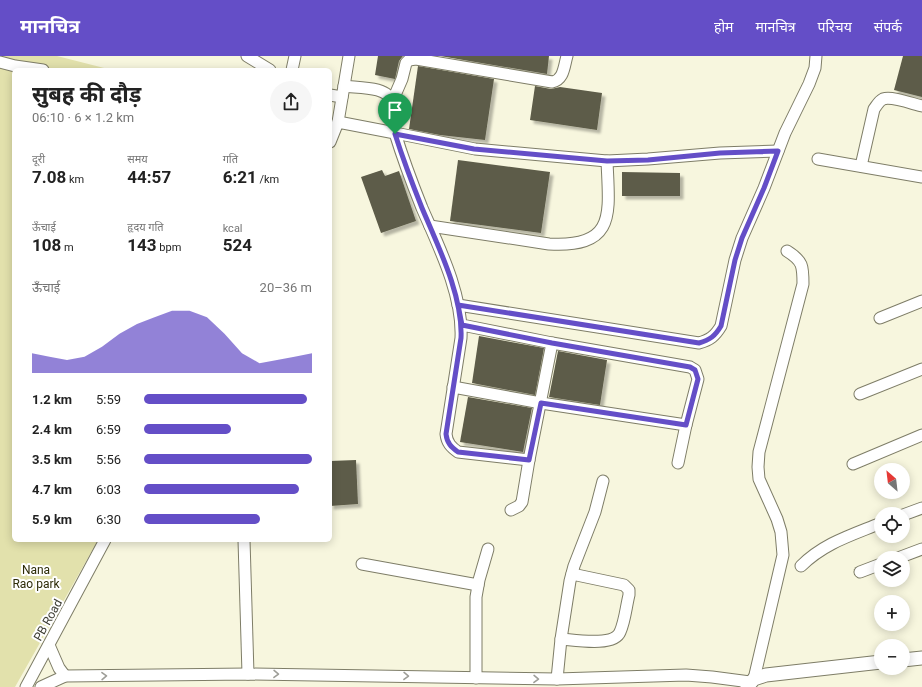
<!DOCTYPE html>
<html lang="hi">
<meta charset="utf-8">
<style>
body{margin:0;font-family:Roboto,"Noto Sans Devanagari",sans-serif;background:#f6f6f6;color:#222;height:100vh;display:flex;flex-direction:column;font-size:15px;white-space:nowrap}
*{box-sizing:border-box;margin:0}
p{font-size:13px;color:#767676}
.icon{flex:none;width:22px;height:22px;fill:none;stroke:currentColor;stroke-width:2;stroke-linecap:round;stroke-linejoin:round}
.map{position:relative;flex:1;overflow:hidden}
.details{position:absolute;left:12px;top:12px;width:320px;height:474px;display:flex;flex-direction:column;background:#fff;border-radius:6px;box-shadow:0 2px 10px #0003}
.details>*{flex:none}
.needle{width:26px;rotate:332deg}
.buttons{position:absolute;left:874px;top:407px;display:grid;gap:8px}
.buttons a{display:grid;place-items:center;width:36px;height:36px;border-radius:50%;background:#fff;box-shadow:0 2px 10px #0003;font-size:20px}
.pin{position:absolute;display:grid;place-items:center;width:34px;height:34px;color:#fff;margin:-41px -17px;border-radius:50% 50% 50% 0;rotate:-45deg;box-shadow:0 0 4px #0007}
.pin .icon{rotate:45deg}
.round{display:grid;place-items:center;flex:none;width:42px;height:42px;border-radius:21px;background:#f6f6f6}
.summary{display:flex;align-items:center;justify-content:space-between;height:68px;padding:0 20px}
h1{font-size:22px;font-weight:700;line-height:30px}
.stats{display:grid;grid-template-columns:repeat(3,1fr);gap:6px;height:68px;padding:4px 20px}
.stats div{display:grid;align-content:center}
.stats b{font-size:17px;font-weight:700}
.stats small{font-size:11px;font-weight:400}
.stats p{font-size:11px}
.chart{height:112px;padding:8px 20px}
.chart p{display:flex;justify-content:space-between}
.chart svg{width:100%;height:72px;margin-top:4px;fill:#644ec7;opacity:.7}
ul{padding:0 20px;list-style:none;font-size:13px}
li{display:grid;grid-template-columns:64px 48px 1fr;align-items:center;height:30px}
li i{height:10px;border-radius:5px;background:#644ec7}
header{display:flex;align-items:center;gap:24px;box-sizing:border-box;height:56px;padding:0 20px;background:#644ec7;color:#fff}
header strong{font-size:19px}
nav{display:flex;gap:22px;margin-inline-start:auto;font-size:14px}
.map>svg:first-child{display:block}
</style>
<header>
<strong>मानचित्र</strong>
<nav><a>होम</a><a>मानचित्र</a><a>परिचय</a><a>संपर्क</a></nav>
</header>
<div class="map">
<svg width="922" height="631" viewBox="0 0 922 631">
<defs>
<filter id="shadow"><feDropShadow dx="3.5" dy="3.5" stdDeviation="1" flood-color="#0004"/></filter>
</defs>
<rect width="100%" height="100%" fill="#f7f6de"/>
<polygon fill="#e2e1ac" points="0,0 57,0 112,14 14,14 14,484 98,484 15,631 0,631"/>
<g fill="#5d5c48" filter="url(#shadow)">
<polygon points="378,0 403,0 399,5 395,23 375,19"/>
<polygon points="440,0 549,0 547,18"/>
<polygon points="903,0 922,0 922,41 894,34"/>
<polygon points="418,10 494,23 485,84 440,79 409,73"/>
<polygon points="535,30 551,33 560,31 602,37 597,74 530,64"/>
<polygon points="458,104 550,116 541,177 450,165"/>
<polygon points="382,114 385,120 399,115 416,165 381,177 361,121"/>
<polygon points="622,116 680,117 680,140 622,140"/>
<polygon points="479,280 544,292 535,339 472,327"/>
<polygon points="558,295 607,304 600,349 549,341"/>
<polygon points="468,341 532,352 523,396 460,386"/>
<polygon points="356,404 358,448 330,450 330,405"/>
</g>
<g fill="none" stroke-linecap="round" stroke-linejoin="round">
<defs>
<g id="minor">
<polyline points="247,0 270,14"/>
<polyline points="0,6 15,10 43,14"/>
<polyline points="292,14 295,0"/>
<path d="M344 30C358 32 388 30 392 46 395 56 394 67 395 77L475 93 607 105 648 103 720 97 778 95"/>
<polyline points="330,39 342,41"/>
<path d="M392 46 402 23 406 7 409 4 416 3 552 26C564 24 564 10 567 0"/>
<polyline points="338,66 349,0"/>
<path d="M330 86 338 66 395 77C403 103 412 127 422 152 439 191 463 239 461 282L446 378C447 387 451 391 458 396L529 404 552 287 462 269"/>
<polyline points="818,103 922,121"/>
<path d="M861 110 874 53C877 49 879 45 883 43 892 40 913 48 922 50"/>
<path d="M430 170 549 188C617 192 609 157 607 105"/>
<path d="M458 249 699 287C710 284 715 280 721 270L735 204 742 182 764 132 785 77 809 28 815 12 816 0"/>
<polyline points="880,262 922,245"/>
<polyline points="552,287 690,311 695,314 698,323 686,369"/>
<polyline points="453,331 541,347 686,369 678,407"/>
<polyline points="860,338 922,313"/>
<polyline points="853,408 922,379"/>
<polyline points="511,454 519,450 522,446 529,404"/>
<polyline points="903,459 922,452"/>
<polyline points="244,484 248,618"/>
<polyline points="898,502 922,493"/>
<polyline points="362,508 478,529"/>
<path d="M801 510C824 487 852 479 881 467"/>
<polyline points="860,516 881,508"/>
<path d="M561 583C575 584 614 591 620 576 625 565 626 551 629 539V534L624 529 572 518"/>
<polyline points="49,589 59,612 65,620"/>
<polyline points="476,622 476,541 479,524 488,493"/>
<polyline points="557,623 561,583 570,525 574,510 595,456 603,425"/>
<path d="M754 623 783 499 781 476 777 463 759 423 758 411 759 396 803 228C803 210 803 205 787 195"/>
<polyline points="26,631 105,484"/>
<polyline points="41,631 65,620 248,618 557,623 686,619 712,621 750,626"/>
</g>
<g id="major">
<polyline points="903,604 922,602"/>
<polyline points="747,631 754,623 766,619 881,606"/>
</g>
</defs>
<use href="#minor" stroke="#7e7d67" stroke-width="13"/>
<use href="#major" stroke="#7e7d67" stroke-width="15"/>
<use href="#minor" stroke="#fff" stroke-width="11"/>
<use href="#major" stroke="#fff" stroke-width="13"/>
</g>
<defs><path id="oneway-chevron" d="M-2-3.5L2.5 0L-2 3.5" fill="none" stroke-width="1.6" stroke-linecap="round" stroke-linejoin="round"/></defs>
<g stroke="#9e9e98">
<use href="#oneway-chevron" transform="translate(276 618) rotate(1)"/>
<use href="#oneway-chevron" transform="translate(104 620) rotate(-1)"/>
<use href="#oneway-chevron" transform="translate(406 620) rotate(1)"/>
<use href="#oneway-chevron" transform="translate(536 623) rotate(1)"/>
</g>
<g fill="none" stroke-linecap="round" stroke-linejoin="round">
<defs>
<path id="route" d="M395 78C403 103 412 127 422 152 438 190 463 240 461 282L446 378C447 387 451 391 458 396L529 404 541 347 686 369 698 323 695 314 690 311 552 287 462 269 458 249 699 287C710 284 715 280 721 270L735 204 742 182 764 132 778 95 720 97 648 104 607 105 474 93 395 78"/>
</defs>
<use href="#route" stroke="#fff" stroke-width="8"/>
<use href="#route" stroke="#644ec7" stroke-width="5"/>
</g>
<g text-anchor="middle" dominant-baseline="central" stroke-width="4" stroke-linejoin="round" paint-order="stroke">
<g font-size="12" fill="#2d2b07" stroke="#fff">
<text x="36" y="514">Nana<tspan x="36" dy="14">Rao park</tspan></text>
</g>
<g font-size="12" fill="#3c3c32" stroke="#fff">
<text transform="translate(48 564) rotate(-61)">PB Road</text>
</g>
</g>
</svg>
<div class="buttons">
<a><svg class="needle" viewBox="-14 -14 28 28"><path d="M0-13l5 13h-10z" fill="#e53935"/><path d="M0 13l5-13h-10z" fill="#767676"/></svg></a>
<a><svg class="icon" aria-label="locate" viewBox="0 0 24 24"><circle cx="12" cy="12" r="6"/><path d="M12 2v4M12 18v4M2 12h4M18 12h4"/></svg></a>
<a><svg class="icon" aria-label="layers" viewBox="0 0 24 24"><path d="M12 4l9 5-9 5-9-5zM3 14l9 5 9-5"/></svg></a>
<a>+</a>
<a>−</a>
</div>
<div class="pin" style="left:395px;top:78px;background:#1e9e55"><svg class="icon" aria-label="arrive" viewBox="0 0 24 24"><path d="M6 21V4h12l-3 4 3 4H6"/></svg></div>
<section class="details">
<div class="summary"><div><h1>सुबह की दौड़</h1><p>06:10 · 6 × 1.2 km</p></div><a class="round"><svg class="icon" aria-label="share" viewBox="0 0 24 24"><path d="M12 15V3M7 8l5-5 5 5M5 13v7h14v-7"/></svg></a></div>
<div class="stats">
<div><p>दूरी</p><b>7.08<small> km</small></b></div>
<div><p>समय</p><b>44:57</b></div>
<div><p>गति</p><b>6:21<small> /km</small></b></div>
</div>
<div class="stats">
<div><p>ऊँचाई</p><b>108<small> m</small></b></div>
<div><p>हृदय गति</p><b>143<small> bpm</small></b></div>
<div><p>kcal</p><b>524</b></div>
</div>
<div class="chart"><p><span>ऊँचाई</span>20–36 m</p>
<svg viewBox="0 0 160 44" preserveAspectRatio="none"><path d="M0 44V32L10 34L20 36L30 34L40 28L50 20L60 14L70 10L80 6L90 6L100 10L110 20L120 32L130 38L140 36L150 34L160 32V44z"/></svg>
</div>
<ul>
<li><b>1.2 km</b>5:59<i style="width:97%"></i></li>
<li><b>2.4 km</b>6:59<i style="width:52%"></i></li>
<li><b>3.5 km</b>5:56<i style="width:100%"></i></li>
<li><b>4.7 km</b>6:03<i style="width:92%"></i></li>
<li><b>5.9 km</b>6:30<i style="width:69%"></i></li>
</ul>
</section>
</div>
